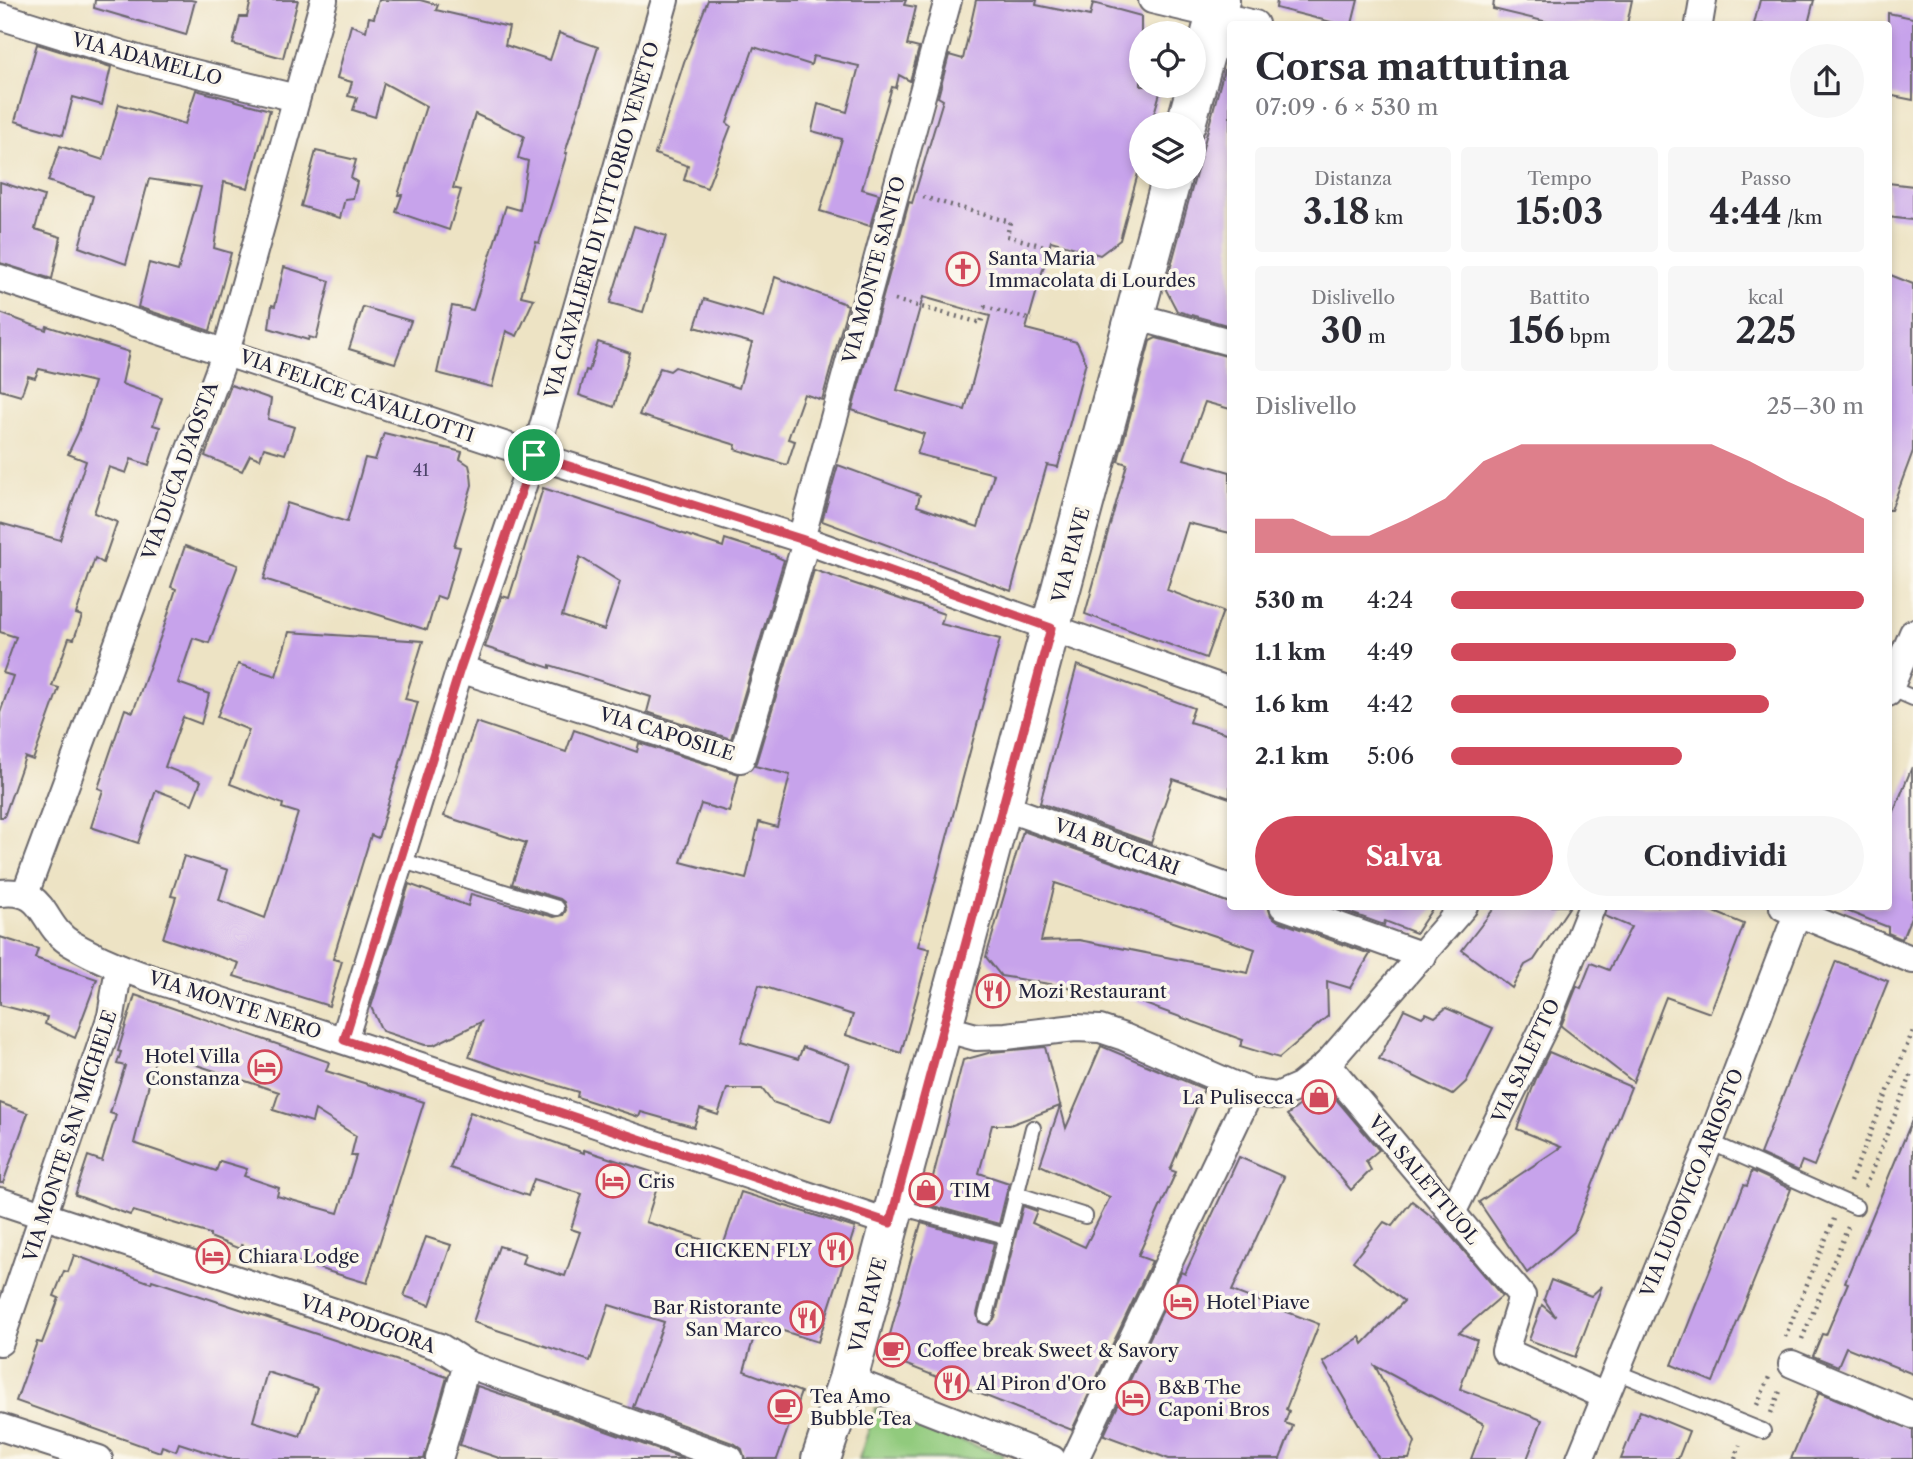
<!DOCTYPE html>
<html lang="it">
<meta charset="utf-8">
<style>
body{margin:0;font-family:"Libre Caslon Text",serif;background:#f7f7f7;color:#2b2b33;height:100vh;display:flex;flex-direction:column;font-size:26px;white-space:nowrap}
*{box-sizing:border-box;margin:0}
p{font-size:23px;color:#7c7c81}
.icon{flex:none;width:38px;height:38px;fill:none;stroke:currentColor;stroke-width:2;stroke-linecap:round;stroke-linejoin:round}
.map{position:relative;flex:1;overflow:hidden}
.sheet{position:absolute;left:1227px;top:21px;width:665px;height:889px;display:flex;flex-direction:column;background:#fff;border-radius:7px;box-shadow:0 4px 10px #0003}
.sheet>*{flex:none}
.buttons{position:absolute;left:1129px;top:21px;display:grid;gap:14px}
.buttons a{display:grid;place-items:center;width:77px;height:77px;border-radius:50%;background:#fff;box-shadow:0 4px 10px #0003;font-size:35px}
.pin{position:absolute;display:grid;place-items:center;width:60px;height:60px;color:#fff;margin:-30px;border:4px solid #fff;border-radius:50%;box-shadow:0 2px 7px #0007}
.round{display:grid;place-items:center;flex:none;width:74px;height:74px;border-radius:37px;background:#f7f7f7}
.overview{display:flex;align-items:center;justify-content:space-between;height:119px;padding:0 28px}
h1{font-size:38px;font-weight:700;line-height:52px}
.metrics{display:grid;grid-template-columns:repeat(3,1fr);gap:10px;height:119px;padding:7px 28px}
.metrics div{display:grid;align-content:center;border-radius:7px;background:#f7f7f7;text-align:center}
.metrics b{font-size:35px;font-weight:700}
.metrics small{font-size:19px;font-weight:400}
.metrics p{font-size:19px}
.chart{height:196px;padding:14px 28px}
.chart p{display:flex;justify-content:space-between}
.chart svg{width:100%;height:126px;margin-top:7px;fill:#d1495b;opacity:.7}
.button{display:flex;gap:14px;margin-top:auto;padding:14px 28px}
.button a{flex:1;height:80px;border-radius:42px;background:#d1495b;color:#fff;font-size:28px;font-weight:700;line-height:80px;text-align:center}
.button a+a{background:#f7f7f7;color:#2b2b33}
ul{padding:0 28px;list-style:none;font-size:23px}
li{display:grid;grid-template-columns:112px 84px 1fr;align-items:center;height:52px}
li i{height:18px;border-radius:9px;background:#d1495b}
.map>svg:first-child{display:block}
</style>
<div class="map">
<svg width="1913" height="1459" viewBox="0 0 1913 1459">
<rect width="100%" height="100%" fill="#fbf7ec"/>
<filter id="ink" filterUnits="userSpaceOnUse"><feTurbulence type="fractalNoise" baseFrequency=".0143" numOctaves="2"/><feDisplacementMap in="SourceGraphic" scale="14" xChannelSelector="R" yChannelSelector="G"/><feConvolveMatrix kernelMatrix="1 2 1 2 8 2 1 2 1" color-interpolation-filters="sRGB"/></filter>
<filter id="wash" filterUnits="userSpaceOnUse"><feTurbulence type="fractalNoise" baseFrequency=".00686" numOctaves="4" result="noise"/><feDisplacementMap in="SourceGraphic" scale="28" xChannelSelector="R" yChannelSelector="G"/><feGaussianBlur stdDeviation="1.57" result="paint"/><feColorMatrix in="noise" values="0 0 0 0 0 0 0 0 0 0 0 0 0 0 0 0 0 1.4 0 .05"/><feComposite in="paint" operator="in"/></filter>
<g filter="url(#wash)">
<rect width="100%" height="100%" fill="#ede3c4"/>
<polygon fill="#91ca7d" stroke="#5a765c" stroke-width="2" points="876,1408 989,1451 1003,1454 1001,1459 859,1459"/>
<g id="blocks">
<g fill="#c7a3eb" fill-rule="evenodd">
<polygon points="95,0 191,0 195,1 186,35 94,8"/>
<polygon points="251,0 298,0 283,58 233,44 240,17 247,17"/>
<polygon points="379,0 420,0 438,5 436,10 509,27 505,45 550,60 559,33 598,47 565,153 567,153 539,243 536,242 521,296 534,299 517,336 506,331 492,387 437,373 452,306 473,310 506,206 520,210 528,161 518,158 524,136 475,114 453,188 461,190 449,230 396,212 402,195 398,195 426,106 384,83 375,117 353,110 357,98 348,96 352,82 337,78 351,25 366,31 369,17 374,18"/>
<polygon points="708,0 906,0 904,5 916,7 907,45 919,48 910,81 899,75 896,88 892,87 862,189 879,194 870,226 820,211 842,139 812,131 818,104 847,112 859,66 813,56 811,65 754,47 727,123 731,126 707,188 684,180 688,166 655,154 684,62"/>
<path d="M976 0H1037L1036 5 1090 16 1093 3 1141 16V86H1162L1151 124H1141V162L1120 240 1100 255 1051 241 1026 329 1077 342 1086 362 1058 467 1047 465 1011 591 822 521 838 465 920 495 917 506 978 527 994 474 917 454 924 434 852 410 909 202 912 203 943 100 938 97 949 55 963 59ZM923 297 990 316 965 410 897 390Z"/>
<polygon points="1277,0 1358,0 1352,24 1339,24 1276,8"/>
<polygon points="1494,0 1632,0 1627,24 1556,24 1493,9"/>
<polygon points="1760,0 1814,0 1808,24 1754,24"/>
<polygon points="1888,13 1913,18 1913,100 1888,95"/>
<polygon points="37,44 111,67 102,105 73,97 63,135 15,121"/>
<polygon points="1224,70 1230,71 1230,326 1177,311 1165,288"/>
<polygon points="196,90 270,110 248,188 224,182 214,248 231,253 210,331 138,307 149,263 178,271 201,187 149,179 126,264 79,247 93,196 48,181 60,146 103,160 119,104 185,124"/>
<polygon points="316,151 356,160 351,178 357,182 353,198 345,199 340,218 301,206"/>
<polygon points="0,182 44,196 35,229 61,237 52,279 0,263"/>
<polygon points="1888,183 1913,186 1913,220 1888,217"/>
<polygon points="634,226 666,236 643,312 610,303"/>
<polygon points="284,267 330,281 316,339 309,337 308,340 269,328 272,305 275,306"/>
<polygon points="1888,274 1913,284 1913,451 1891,510 1888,510"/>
<polygon points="775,277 848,305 822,400 804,394 788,439 795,441 787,465 735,449 736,445 639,415 660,368 670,371 675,367 739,388 752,343 695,327 704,299 764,317"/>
<polygon points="363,307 411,321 395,363 349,349"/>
<polygon points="0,313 46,330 47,326 129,352 122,384 162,398 153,425 160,427 149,465 131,459 126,473 109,467 94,513 117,522 103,563 95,558 76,614 82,616 74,639 69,638 52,686 59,688 33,760 25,757 4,817 0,817 0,713 13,676 3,673 16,637 0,632 0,523 60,540 86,461 68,454 78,433 94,382 39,369 35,378 28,376 21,396 0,390"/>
<polygon points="1156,338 1230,357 1230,409 1205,402 1184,459 1230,472 1230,533 1188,523 1167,590 1223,611 1206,658 1085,614 1127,464 1118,461 1150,341"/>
<polygon points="598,342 630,353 614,407 579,395 586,370 589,371"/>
<polygon points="231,385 271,399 268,419 294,427 285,454 264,448 260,459 250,455 242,471 205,456"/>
<polygon points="384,433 462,452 460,459 469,465 471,474 472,485 454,546 460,547 445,599 437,596 427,630 264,579 287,503 347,522 365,458 375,460"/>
<path d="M543 488 723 547 725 539 775 555V556L784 560 731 739 647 712 651 697 550 665V668L485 647 502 596 509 598ZM580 557 620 582 604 630 562 616Z"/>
<polygon points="185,546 238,565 209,643 193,638 178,683 209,694 201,724 183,717 165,767 201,781 192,804 156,790 138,843 91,827 103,790 98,788 125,709 133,712 163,630 176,589 171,587"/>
<polygon points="814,570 944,614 941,624 1000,639 918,946 930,949 901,1053 846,1035 853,1015 759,985 741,1042 798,1059 803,1047 850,1064 831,1122 772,1102 762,1089 727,1089 718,1115 700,1109 694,1127 641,1112 639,1117 577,1097 578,1092 497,1067 469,1057 481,1022 434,1045 425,1045 382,1031 371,1007 409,884 468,906 471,894 554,917 563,915 566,910 564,902 560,899 512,884 526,843 444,816 476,722 566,752 574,730 637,752 639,743 739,774 729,812 701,804 681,862 746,879 759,822 777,827 790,775 755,766"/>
<polygon points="289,632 423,641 405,699 418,702 378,838 371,835 333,959 342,961 329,1006 234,976 239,963 163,938 176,897 171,896 184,856 228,870 219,900 265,918 298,813 282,808 283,804 230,784 249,730 217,717 238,664 276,676"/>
<polygon points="1077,665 1194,708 1189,722 1230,734 1230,798 1173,779 1151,843 1040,803"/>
<polygon points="1912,767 1913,912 1902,939 1888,933 1888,927 1839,908 1888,906 1888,826"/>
<path d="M1023 831 1230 903V906H1268L1271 916 1278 921 1370 954 1350 988 1327 981 1328 1016 1279 1058 1240 1046 1243 1040 1123 996 1001 976 986 957ZM1055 883 1255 949 1248 973 1079 940 1041 941Z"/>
<polygon points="1331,906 1434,906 1416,933 1385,921 1384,925"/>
<polygon points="1496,906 1570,906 1534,960 1525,965 1512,988 1462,950"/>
<polygon points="1607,906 1700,906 1744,924 1710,1013 1666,997 1633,1082 1561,1026 1577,986 1581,988 1591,963 1609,970 1631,927 1605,916"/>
<polygon points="0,937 38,949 35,958 97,979 75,1038 45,1024 47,1017 0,1005"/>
<polygon points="1836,961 1888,981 1814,1166 1802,1161 1798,1171 1760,1154"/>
<path d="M135 995 329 1062 326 1071 424 1102 367 1283 241 1245 240 1249 210 1237V1234L133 1211 130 1215 75 1195 88 1156 102 1161 116 1115 110 1113 125 1066 117 1064 121 1052 118 1051ZM157 1052 279 1092 273 1110 312 1122 315 1110 356 1136 351 1156H356L338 1213 277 1196 279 1188 244 1176 247 1169 220 1161 216 1171 134 1143Z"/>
<polygon points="1446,1008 1493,1028 1466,1082 1452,1095 1379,1059 1404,1009 1422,1017 1426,1013 1435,1017"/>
<polygon points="1101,1046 1204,1089 1170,1170 1176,1172 1138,1256 1152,1261 1072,1430 884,1356 921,1223 994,1243 977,1314 979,1322 988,1325 995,1318 1023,1206 1037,1211 1032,1223 1085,1247 1110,1197 1040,1165 1060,1106 1010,1125 992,1125 979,1173 1009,1183 999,1224 926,1204 963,1060 992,1052 1045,1047 1066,1128"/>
<polygon points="1549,1052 1631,1087 1574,1232 1527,1273 1479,1202 1561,1147 1517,1129 1536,1079"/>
<polygon points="1325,1086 1379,1150 1366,1161 1371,1170 1351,1190 1287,1115"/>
<polygon points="0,1103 28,1113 3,1183 0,1183"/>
<polygon points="470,1112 584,1153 584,1150 661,1175 646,1222 723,1246 741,1192 855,1228 818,1342 758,1323 744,1371 801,1392 777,1459 745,1459 742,1449 735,1444 633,1407 664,1322 609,1305 590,1361 473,1322 499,1246 525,1254 522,1263 565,1276 580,1232 571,1229 582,1194 534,1179 528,1196 450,1168"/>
<polygon points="1913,1118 1913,1374 1846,1347 1838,1366 1813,1356 1822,1334 1826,1335 1848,1283 1845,1282"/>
<polygon points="1239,1157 1284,1177 1232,1291 1319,1324 1286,1409 1289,1411 1285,1423 1293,1426 1280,1459 1169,1459 1104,1435 1181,1272 1185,1274"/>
<polygon points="1752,1171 1791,1189 1713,1382 1672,1365 1744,1185 1747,1186"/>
<polygon points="1412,1201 1441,1224 1502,1296 1459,1333 1477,1340 1460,1389 1542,1420 1527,1459 1471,1459 1484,1424 1375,1366 1415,1442 1409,1459 1379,1459 1323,1362 1360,1337 1363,1344 1404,1301 1353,1261 1384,1222 1392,1226"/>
<polygon points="426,1237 451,1245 430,1305 404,1296"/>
<path d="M74 1255 151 1283 152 1280 447 1377 424 1459H228L179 1443 176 1451 162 1446 160 1452 16 1401 37 1342 42 1343 59 1298 54 1296 64 1271 68 1272ZM267 1372 317 1388 300 1436 253 1421Z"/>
<polygon points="1551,1280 1591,1296 1602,1286 1575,1357 1529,1340 1542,1305 1556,1317 1544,1299"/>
<polygon points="477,1386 528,1403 684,1459 502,1459 460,1445"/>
<polygon points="1819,1392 1913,1430 1913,1459 1791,1459"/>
<polygon points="1640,1411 1689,1431 1678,1459 1621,1459"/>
</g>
</g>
</g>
<g filter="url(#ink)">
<use href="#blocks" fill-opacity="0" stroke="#69666b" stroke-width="2"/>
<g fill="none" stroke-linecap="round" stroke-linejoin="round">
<defs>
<g id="lane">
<polyline points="1890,688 1913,698"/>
<polyline points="400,860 557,908"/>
<polyline points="1710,1142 1856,1207"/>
<polyline points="1016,1194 1085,1216"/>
<polyline points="896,1206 1006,1236 1033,1128"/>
<polyline points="986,1316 1006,1236"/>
<polyline points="1616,1372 1763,1431"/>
</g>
<g id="street">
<polyline points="1152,0 1255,24"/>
<polyline points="0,16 141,60 296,98"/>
<polyline points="1699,24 1703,0"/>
<polyline points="0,278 534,455 801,539 1230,691"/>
<polyline points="1134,316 1230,342"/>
<polyline points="801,539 948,0"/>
<polyline points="460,669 741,759 806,542"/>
<polyline points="1888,693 1913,633"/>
<polyline points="1003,807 1230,888"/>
<path d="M0 893C48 887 40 926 72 944 101 961 133 973 165 983 408 1060 649 1142 890 1223"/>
<polyline points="25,894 226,352 324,0"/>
<polyline points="1283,906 1423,956"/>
<polyline points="1783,907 1913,960"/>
<polyline points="943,1028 976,1037 1006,1036 1075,1028 1100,1029 1124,1037 1250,1092 1277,1096 1300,1086 1327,1064 1464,906"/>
<polyline points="344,1040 460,669 542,430 665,0"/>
<polyline points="1327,1064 1522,1296 1505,1351 1605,1396"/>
<polyline points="0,1201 440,1347 467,1364 730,1459"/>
<polyline points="1452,1213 1544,1027 1592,906"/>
<polyline points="0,1342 111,1016 119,967"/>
<polyline points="1792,1364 1913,1415"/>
<polyline points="848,1379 1052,1459"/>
<polyline points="0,1427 99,1459"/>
<polyline points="439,1459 467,1364"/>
<polyline points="1075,1459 1250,1092"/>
<polyline points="1580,1459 1710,1142 1800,906"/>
</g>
<g id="secondary">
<polyline points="1186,124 1220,0"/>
<polyline points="821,1459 848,1379 1172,177"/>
</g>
</defs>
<use href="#lane" stroke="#69666b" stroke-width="18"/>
<use href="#street" stroke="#69666b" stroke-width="30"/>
<use href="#secondary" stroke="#69666b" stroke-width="42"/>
<g stroke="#69666b" stroke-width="4.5" stroke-dasharray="2 5" stroke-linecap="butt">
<polyline points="923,197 1010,222 1007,236 1051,248"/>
<polyline points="895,300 981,323 985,307 1032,320"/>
<polyline points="1850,1182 1913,1031"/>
<polyline points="1865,1187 1913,1071"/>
<polyline points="1785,1337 1834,1219"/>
<polyline points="1802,1339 1848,1227"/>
<polyline points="1757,1405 1769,1377"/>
<polyline points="1771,1413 1781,1389"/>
<polyline points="1735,1459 1740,1445"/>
</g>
<use href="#lane" stroke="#fff" stroke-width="14"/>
<use href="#street" stroke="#fff" stroke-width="26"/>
<use href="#secondary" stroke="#fff" stroke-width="38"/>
</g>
</g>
<g fill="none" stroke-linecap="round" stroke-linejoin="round" filter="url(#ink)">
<defs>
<polygon id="route" points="534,455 801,539 1051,628 890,1223 344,1040 460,669"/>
</defs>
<use href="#route" stroke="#fff" stroke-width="14"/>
<use href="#route" stroke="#d1495b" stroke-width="9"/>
</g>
<defs>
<symbol id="church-ring" viewBox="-11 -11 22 22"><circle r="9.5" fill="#fbf7ec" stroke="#d1495b" stroke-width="1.5"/><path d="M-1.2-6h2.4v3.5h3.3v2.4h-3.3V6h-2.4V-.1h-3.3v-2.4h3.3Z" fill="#d1495b"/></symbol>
<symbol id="restaurant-ring" viewBox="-11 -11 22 22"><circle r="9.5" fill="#fbf7ec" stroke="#d1495b" stroke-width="1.5"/><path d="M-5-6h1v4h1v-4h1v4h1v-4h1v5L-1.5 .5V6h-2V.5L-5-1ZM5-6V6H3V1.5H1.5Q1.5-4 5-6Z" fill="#d1495b"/></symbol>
<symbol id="hotel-ring" viewBox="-11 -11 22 22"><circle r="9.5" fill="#fbf7ec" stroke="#d1495b" stroke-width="1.5"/><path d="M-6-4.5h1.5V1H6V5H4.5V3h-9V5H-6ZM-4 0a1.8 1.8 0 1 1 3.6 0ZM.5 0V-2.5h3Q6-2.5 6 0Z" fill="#d1495b"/></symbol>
<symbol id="shop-ring" viewBox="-11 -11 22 22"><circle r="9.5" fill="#fbf7ec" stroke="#d1495b" stroke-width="1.5"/><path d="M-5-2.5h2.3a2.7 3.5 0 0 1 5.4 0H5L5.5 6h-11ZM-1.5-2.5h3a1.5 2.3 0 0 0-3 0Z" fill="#d1495b"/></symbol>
<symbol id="cafe-ring" viewBox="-11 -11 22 22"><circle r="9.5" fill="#fbf7ec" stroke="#d1495b" stroke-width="1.5"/><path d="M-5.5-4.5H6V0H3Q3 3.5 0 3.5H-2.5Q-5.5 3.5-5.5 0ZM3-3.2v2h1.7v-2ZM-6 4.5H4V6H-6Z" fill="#d1495b"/></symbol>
</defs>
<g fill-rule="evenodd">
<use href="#church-ring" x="944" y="250" width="38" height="38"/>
<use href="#restaurant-ring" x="974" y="972" width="38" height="38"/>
<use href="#hotel-ring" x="246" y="1048" width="38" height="38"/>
<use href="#shop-ring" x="1300" y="1078" width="38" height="38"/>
<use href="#hotel-ring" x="594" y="1162" width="38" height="38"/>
<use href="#shop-ring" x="907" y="1171" width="38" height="38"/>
<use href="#restaurant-ring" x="817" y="1231" width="38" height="38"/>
<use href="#hotel-ring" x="194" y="1237" width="38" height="38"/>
<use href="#hotel-ring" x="1162" y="1283" width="38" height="38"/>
<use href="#restaurant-ring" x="788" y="1299" width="38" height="38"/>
<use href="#cafe-ring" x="874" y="1331" width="38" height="38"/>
<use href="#restaurant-ring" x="933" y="1364" width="38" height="38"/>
<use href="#hotel-ring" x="1114" y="1379" width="38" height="38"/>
<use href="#cafe-ring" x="766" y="1388" width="38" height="38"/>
</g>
<g text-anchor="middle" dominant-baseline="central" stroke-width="7" stroke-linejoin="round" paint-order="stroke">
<g font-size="16" fill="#4b4267">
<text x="421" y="470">41</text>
</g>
<g font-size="19" fill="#22223b" stroke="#fbf7ec">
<text transform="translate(147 59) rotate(15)">VIA ADAMELLO</text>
<text transform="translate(602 220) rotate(-74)">VIA CAVALIERI DI VITTORIO VENETO</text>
<text transform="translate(874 270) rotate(-75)">VIA MONTE SANTO</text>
<text transform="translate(357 396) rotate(19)">VIA FELICE CAVALLOTTI</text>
<text transform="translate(180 471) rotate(-70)">VIA DUCA D'AOSTA</text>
<text transform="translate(1071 555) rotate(-75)">VIA PIAVE</text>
<text transform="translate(667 734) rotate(17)">VIA CAPOSILE</text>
<text transform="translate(1117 847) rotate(20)">VIA BUCCARI</text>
<text transform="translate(235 1005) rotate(18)">VIA MONTE NERO</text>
<text transform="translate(1526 1061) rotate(-65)">VIA SALETTO</text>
<text transform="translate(70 1136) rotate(-72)">VIA MONTE SAN MICHELE</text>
<text transform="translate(1424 1180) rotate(50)">VIA SALETTUOL</text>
<text transform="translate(1692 1183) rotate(-68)">VIA LUDOVICO ARIOSTO</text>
<text transform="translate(868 1305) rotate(-75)">VIA PIAVE</text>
<text transform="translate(368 1324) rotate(19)">VIA PODGORA</text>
</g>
<g font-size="19" fill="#22223b" stroke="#fbf7ec" text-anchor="start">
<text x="988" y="258">Santa Maria<tspan x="988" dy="22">Immacolata di Lourdes</tspan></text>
<text x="1018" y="991">Mozi Restaurant</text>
<text x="240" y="1056" text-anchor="end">Hotel Villa<tspan x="240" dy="22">Constanza</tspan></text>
<text x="1294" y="1097" text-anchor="end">La Pulisecca</text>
<text x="638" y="1181">Cris</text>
<text x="950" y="1190">TIM</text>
<text x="812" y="1250" text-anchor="end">CHICKEN FLY</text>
<text x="238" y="1256">Chiara Lodge</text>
<text x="1206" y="1302">Hotel Piave</text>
<text x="782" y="1307" text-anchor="end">Bar Ristorante<tspan x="782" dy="22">San Marco</tspan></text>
<text x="917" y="1350">Coffee break Sweet &amp; Savory</text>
<text x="976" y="1383">Al Piron d'Oro</text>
<text x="1158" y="1387">B&amp;B The<tspan x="1158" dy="22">Caponi Bros</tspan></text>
<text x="810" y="1396">Tea Amo<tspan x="810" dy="22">Bubble Tea</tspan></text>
</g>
</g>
</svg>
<div class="buttons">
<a><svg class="icon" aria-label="locate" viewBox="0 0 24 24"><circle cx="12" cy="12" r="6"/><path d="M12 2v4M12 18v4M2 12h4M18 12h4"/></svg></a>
<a><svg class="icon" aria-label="layers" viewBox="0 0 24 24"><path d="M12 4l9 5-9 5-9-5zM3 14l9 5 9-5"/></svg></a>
</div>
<div class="pin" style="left:534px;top:455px;background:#1e9e55"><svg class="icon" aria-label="arrive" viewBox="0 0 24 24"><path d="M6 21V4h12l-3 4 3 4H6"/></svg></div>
<section class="sheet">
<div class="overview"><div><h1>Corsa mattutina</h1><p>07:09 · 6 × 530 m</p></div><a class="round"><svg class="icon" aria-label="share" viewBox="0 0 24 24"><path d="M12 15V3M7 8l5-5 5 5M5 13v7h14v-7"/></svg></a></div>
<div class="metrics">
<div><p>Distanza</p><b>3.18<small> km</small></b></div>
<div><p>Tempo</p><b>15:03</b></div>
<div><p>Passo</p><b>4:44<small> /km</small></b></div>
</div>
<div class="metrics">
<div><p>Dislivello</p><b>30<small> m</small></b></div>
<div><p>Battito</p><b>156<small> bpm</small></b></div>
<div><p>kcal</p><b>225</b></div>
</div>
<div class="chart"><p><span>Dislivello</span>25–30 m</p>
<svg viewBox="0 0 160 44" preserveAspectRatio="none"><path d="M0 44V32L10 32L20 38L30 38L40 32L50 25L60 12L70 6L80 6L90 6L100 6L110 6L120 6L130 12L140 19L150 25L160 32V44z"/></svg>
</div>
<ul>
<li><b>530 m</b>4:24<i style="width:100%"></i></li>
<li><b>1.1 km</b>4:49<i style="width:69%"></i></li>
<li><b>1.6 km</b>4:42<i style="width:77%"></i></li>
<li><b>2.1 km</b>5:06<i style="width:56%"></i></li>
</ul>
<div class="button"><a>Salva</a><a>Condividi</a></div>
</section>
</div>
